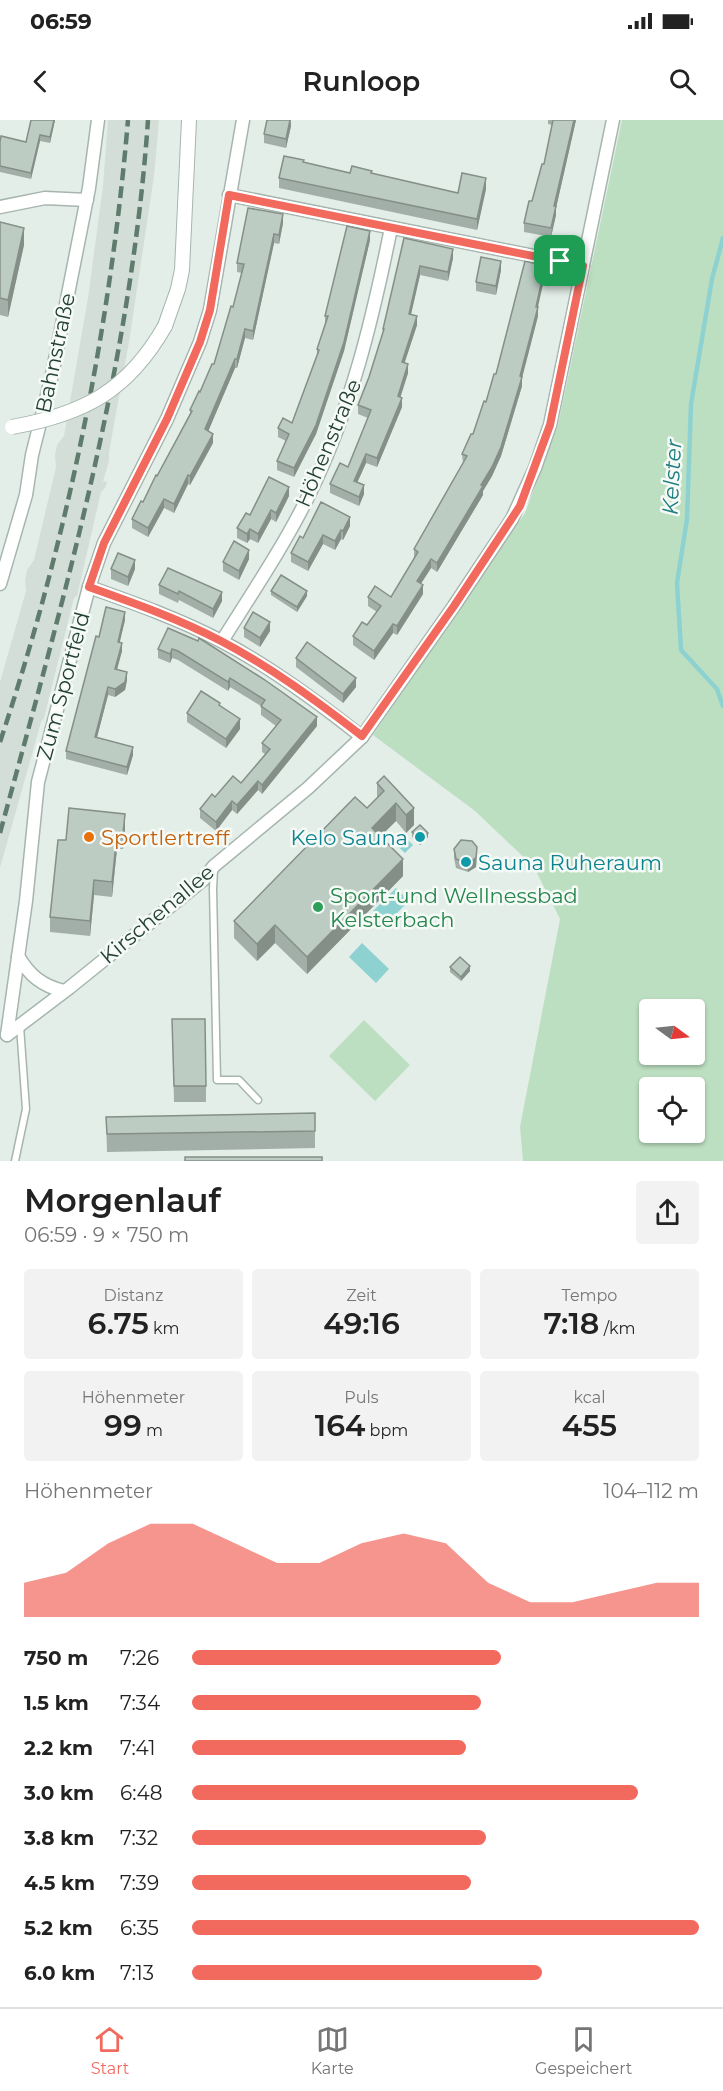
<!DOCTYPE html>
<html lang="de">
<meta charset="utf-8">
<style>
body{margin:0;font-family:Montserrat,sans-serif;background:#f2f2f2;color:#222;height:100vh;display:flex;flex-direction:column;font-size:22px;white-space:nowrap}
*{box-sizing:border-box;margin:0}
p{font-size:20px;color:#767676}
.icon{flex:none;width:33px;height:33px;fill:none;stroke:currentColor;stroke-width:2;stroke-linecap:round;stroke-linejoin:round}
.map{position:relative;height:1041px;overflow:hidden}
.details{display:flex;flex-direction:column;background:#fff;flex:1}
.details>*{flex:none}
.needle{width:39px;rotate:105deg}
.tools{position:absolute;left:639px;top:879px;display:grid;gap:12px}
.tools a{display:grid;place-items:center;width:66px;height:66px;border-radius:6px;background:#fff;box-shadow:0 2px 4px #0004;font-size:30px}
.pin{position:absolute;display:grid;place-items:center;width:51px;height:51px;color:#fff;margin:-26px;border-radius:12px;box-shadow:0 3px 9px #0006}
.round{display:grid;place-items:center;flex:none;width:63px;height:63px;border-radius:6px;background:#f2f2f2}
.headline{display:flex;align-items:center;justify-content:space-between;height:102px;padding:0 24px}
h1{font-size:33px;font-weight:600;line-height:45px}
.figures{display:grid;grid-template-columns:repeat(3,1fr);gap:9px;height:102px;padding:6px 24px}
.figures div{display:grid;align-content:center;border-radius:6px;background:#f2f2f2;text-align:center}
.figures b{font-size:30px;font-weight:600}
.figures small{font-size:16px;font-weight:400}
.figures p{font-size:16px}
.chart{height:168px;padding:12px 24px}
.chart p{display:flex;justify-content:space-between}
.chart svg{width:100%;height:108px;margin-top:6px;fill:#f2695e;opacity:.7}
ul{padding:0 24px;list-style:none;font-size:20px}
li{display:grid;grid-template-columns:96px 72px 1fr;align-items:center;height:45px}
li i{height:15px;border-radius:8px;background:#f2695e}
.status{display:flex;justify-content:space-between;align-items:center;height:42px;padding:0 30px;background:#fff;direction:ltr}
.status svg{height:16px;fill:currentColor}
header{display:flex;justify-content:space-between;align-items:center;height:78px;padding:0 24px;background:#fff;font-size:27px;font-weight:600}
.menu{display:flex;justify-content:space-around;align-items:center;height:84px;border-top:2px solid #e0e0e0;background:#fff;font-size:16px;color:#767676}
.menu a{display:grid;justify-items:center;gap:3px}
.menu .on{color:#f2695e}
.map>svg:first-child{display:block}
</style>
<div class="status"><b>06:59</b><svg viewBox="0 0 49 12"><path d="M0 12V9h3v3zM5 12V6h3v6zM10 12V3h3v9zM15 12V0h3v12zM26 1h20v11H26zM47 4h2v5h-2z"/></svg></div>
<header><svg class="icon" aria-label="back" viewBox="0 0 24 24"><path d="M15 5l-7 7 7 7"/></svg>Runloop<svg class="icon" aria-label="search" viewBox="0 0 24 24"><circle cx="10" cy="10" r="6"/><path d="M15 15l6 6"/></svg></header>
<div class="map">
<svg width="723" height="1041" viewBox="0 0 723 1041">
<rect width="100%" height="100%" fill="#e4eee8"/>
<polygon fill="#d2ded7" points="108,0 159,0 154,56 129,222 109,332 109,341 103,361 107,362 105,368 101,372 77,476 74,478 44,598 41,602 0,748 0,562 26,471 25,460 27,450 34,440 56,347 55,335 57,325 64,316 88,178 103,66"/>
<g fill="#bddfc1" fill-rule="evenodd">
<path d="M622 0H723V1041H523L520 1007 560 799 534 747 475 691 373 615 525 393 558 305ZM650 890H694V934H650ZM650 968H694V1012H650Z"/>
<polygon points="364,900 410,945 375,981 329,936"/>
</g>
<g fill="#8dd2d1">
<polygon points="404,716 413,725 405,733 395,724"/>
<polygon points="396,768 409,781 386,804 373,791"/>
<polygon points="362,823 389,849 376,863 349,837"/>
</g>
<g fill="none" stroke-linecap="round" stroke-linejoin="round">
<polyline stroke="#8dd2d1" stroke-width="4.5" points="723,118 712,159 691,284 687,399 677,463 681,530 717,569 723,586"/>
<defs>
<g id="service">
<polyline points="214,749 213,769 217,960 239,960 258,980"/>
<polyline points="15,1041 26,989 20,906"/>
</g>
<g id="minor">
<polyline points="229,75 583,146"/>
<polyline points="0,87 45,78 87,80"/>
<polyline points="0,464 26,375 32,335 52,255 89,68 98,0"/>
<path d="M89 467C134 483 179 499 221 521 271 547 318 582 362 617"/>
<path d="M222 521C252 473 284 426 309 375 351 289 372 202 391 108"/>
<path d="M18 836C29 855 42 866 64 871"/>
<polyline points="7,915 69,868 203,760 214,746 308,668 362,617 454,486 512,399 535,348 550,305 613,0"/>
<polyline points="7,915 26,781 38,662 89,467 104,423 167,299 200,222 210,190 243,0"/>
</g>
<polyline id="tertiary" points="165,206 178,169 182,150 189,0"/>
</defs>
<use href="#service" stroke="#a6b6ae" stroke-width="9"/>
<use href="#minor" stroke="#a6b6ae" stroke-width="15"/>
<use href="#tertiary" stroke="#a6b6ae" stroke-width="16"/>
<use href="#service" stroke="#fff" stroke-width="6"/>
<use href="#minor" stroke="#fff" stroke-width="12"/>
<use href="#tertiary" stroke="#fff" stroke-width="14"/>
<g stroke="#5e7b6e" stroke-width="4.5" stroke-dasharray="12 6" stroke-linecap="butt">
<path d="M0 622C67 421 110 211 128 0"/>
<path d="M0 713C64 478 131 244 148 0"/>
</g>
<defs>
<path id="tertiary-bridge" d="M12 307C84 294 128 271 165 206"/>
</defs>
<use href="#tertiary-bridge" stroke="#a6b6ae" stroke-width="16" stroke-linecap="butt"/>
<use href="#tertiary-bridge" stroke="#fff" stroke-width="14"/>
</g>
<g fill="#a2afa8">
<polygon points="31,0 55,0 50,23 40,21 31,59 0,52 0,22 26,22"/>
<polygon points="291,0 291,6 286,28 264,23 264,14"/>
<polygon points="548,0 576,0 556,88 556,95 551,117 524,112 524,103 532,81 544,44 552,5 548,4"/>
<polygon points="304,42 350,53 372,53 458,73 486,69 477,110 279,68 279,58"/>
<polygon points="0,102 24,125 8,197 0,195"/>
<polygon points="283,103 279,124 274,123 253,220 245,218 237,248 235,248 208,311 213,323 190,365 188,364 174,393 164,388 148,417 132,408 132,399 143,382 157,356 190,293 190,290 200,272 214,244 233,187 242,153 237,152 237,143"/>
<polygon points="404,118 453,138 448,161 420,155 411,194 417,205 404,243 408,253 400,277 402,287 377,347 366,343 357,362 364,374 359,386 330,373 330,364 348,347 368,298 358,294 358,285 369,257 383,215 383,209"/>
<polygon points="370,120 344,231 316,314 294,357 277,350 277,341 286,321 278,317 278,308 292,303 317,236 317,229 325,204 325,196"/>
<polygon points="501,150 496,175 476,171 476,162"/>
<polygon points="545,155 537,187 538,196 522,257 522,266 501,336 492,356 483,371 483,375 437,452 431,448 421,463 423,474 397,515 393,513 374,540 353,525 353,516 367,505 377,492 368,486 368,477 391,477 414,438 414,429 463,343 462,334 473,314 496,254"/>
<polygon points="289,376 276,402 271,399 258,423 250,419 247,423 237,418 237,408 250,395"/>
<polygon points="350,406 343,420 341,419 335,430 323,424 308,451 291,442 291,433 303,418"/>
<polygon points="249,439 239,460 223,451 223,442"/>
<polygon points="111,449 135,449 128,466 111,459"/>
<polygon points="159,465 222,481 213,498 179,480 178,483 159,474"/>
<polygon points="271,471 307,476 297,492 271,475"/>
<polygon points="125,500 119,523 122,531 117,549 127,560 125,570 115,577 108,575 97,617 133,635 127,655 66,639 66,631 99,517"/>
<polygon points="168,508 317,606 262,674 258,670 237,694 232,690 216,711 200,698 200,689 215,677 241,663 265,634 262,632 262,623 276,606 261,595 261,586 230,567 228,571 178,540 172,538 170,543 158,538 158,529"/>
<polygon points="244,508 270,511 260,527 244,517"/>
<polygon points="296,538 356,567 343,583 296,547"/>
<polygon points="220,586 240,609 226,628 187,602 187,593"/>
<polygon points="384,656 414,705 406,713 396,701 380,716 403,756 307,854 275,823 257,841 234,818 234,801 367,688 377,678 377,663"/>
<polygon points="125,709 123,729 117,729 112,777 94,775 90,816 50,812 50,797 66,720"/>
<polygon points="412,712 428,717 420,725 412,717"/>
<polygon points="454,729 477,736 476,747 468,752 456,748 454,738"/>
<polygon points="450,847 470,851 461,861 450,852"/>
<polygon points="172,899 206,966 206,982 174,982"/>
<polygon points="315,993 315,1028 107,1032 106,997"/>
</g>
<g fill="#848f88">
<polygon points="54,0 55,0 50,23 50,17"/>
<polygon points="290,0 291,6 286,28 286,19"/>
<polygon points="574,0 576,0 556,88 556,95 551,117 554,86"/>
<polygon points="40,15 40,21 31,59 31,53"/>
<polygon points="486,58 486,69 477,110 477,99"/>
<polygon points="283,94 283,103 279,124 279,115"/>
<polygon points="24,108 24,125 8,197 8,180"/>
<polygon points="370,111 370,120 344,231 316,314 294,357 294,348"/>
<polygon points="274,114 274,123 253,220 253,211"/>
<polygon points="453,129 453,138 448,161 448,152"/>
<polygon points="501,141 501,150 496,175 496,166"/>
<polygon points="420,146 420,155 409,203 409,194"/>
<polygon points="545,146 545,155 536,196 536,187"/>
<polygon points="538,187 538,196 520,266 520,256"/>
<polygon points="417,196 417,205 402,251 402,242"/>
<polygon points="245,209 245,218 237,248 237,239"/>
<polygon points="235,239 235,248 205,319 205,309"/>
<polygon points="408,244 408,253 398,285 398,276"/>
<polygon points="522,257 522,266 501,336 492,356 483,371 483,375 437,452 437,443 481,365"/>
<polygon points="402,278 402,287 377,347 377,338"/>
<polygon points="213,314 213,323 190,365 190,356"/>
<polygon points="366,334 366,343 354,370 354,361"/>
<polygon points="188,355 188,364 174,393 174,384"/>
<polygon points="364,365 364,374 359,386 359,377"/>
<polygon points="289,367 289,376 276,402 276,393"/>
<polygon points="164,379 164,388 148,417 148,408"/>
<polygon points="271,390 271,399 258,423 258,414"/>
<polygon points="350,397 350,406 343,420 343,411"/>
<polygon points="250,409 250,419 247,423 247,414"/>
<polygon points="341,410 341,419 335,430 335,421"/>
<polygon points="323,415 323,424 308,451 308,442"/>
<polygon points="249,430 249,439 239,460 239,451"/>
<polygon points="431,439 431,448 417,470 417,461"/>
<polygon points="135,440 135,449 128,466 128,457"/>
<polygon points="423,465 423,474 397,515 397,506"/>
<polygon points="307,471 307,476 297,492 297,487"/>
<polygon points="222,472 222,481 213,498 213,489"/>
<polygon points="125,492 125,500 118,530 118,522"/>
<polygon points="270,502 270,511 260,527 260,518"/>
<polygon points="393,504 393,513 374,540 374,531"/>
<polygon points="122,523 122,531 115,557 115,549"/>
<polygon points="172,529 172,538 170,543 170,534"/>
<polygon points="127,552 127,560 125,570 115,577 115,569"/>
<polygon points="230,558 230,567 228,571 228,562"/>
<polygon points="356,558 356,567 343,583 343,574"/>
<polygon points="108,567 108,575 95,625 95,617"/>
<polygon points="317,597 317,606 262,674 262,665"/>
<polygon points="240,599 240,609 226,628 226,619"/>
<polygon points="133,627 133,635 127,655 127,647"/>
<polygon points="258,661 258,670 237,694 237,685"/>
<polygon points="232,681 232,690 216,711 216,702"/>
<polygon points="396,683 396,701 372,725 372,708"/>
<polygon points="414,688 414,705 406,713 406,695"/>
<polygon points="125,694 125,709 123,729 123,714"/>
<polygon points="428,713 428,717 420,725 420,720"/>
<polygon points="117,714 117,729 112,777 112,762"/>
<polygon points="477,727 476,747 468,752 468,743"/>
<polygon points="403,739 403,756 307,854 307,837"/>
<polygon points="94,760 94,775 90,816 90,801"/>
<polygon points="275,805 275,823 257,841 257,824"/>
<polygon points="470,846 470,851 461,861 461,857"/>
</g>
<g fill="#bcccc3" stroke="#848f88" stroke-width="1.5">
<polygon points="31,0 54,0 50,17 40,15 31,53 0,46 0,22 1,16 26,22"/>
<polygon points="267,0 290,0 286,19 264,14"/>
<polygon points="553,0 574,0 554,86 556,86 551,108 524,103 529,81 532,81 542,44 544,44"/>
<polygon points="284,36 304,40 303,42 350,53 352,46 372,51 371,53 458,73 462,53 486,58 477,99 279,58"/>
<polygon points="248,88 283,94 279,115 274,114 253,211 245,209 237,239 235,239 205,309 213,314 190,356 188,355 174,384 164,379 148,408 132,399 141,381 143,382 156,355 157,356 192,291 190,290 199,271 200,272 212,244 214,244 231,186 233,187 244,144 237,143"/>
<polygon points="0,102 24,108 8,180 0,178"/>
<polygon points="347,106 370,111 344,222 316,305 294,348 277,341 289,314 278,308 283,298 292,303 319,230 317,229 328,196 325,196"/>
<polygon points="404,118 453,129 448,152 420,146 409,194 417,196 402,242 408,244 398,276 402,278 377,338 366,334 354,361 364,365 359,377 330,364 340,343 348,347 371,290 358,285 369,257 384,209 383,209"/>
<polygon points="481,137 501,141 496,166 476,162"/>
<polygon points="525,141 545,146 536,187 538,187 520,256 522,257 501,327 492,347 481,365 483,366 437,443 431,439 417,461 423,465 397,506 393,504 374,531 353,516 362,502 367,505 381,486 368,477 375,466 391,477 418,432 414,429 467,336 462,334 471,314 473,314 484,281 486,282 494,254 496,254"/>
<polygon points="269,357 289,367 276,393 271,390 258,414 250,409 247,414 237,408 246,393 250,395"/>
<polygon points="321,382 350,397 343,411 341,410 335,421 323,415 308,442 291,433 300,416 303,418"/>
<polygon points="234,421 249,430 239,451 223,442"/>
<polygon points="118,433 135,440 128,457 111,449"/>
<polygon points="168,448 222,472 213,489 179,471 178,474 159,465"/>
<polygon points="281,455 307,471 297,487 271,471"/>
<polygon points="106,487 125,492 118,522 122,523 115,549 127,552 125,562 115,569 108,567 95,617 133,627 127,647 66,631 96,516 99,517"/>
<polygon points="253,492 270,502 260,518 244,508"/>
<polygon points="168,508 198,521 199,518 265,560 317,597 262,665 258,661 237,685 232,681 216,702 200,689 212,674 215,677 233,656 241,663 270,629 262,623 281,600 261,586 265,580 230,558 228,562 178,531 172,529 170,534 158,529"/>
<polygon points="307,522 356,558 343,574 296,538"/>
<polygon points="201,571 220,583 219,585 240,599 226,619 187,593"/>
<polygon points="384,656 414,688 406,695 396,683 372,708 403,739 307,837 275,805 257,824 234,801 355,677 367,688 384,671 377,663"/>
<polygon points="69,688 125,694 123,714 117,714 112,762 94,760 90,801 50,797 58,720 66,720"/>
<polygon points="420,705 428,713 420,720 412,712"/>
<polygon points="461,720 472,721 477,727 476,738 468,743 456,739 454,729"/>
<polygon points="460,837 470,846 461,857 450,847"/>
<polygon points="172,899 205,899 206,966 174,966"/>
<polygon points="315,993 315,1011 107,1014 106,997"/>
<rect x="185" y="1037" width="137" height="4"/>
</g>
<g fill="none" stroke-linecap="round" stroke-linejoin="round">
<defs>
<path id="route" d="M229 75 583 146 550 305 520 386 454 486 362 616C318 582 271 547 221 521 179 499 134 483 89 467L104 423 167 299 200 222 210 190Z"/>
</defs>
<use href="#route" stroke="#fff" stroke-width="12"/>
<use href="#route" stroke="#f2695e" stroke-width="8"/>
</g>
<circle fill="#e8710a" stroke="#f5faf7" stroke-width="2" cx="89" cy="717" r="6"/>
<g fill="#0f9aa8" stroke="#f5faf7" stroke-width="2">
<circle cx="420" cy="717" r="6"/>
<circle cx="466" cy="742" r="6"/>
</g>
<circle fill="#2e9e5b" stroke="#f5faf7" stroke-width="2" cx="318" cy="787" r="6"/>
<g text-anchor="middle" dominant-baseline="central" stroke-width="5" stroke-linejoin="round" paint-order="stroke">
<g font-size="21" fill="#234033" stroke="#f5faf7">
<text transform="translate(55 233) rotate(-78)">Bahnstraße</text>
<text transform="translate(328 323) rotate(-67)">Höhenstraße</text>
<text transform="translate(63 566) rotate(-75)">Zum Sportfeld</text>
<text transform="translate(157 794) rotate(-40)">Kirschenallee</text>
</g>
<g font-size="21" fill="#c56008" stroke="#f5faf7" text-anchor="start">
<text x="101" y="717">Sportlertreff</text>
</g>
<g font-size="21" fill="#0d838f" stroke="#f5faf7" text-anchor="end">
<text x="408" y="717">Kelo Sauna</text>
<text x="478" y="742" text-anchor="start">Sauna Ruheraum</text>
</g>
<g font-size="21" fill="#27864d" stroke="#f5faf7" text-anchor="start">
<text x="330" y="775">Sport-und Wellnessbad<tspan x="330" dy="24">Kelsterbach</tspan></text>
</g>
<g font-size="22" font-style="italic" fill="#1c7d7c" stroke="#f5faf7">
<text transform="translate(672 357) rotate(-87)">Kelster</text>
</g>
</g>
</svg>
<div class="tools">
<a><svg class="needle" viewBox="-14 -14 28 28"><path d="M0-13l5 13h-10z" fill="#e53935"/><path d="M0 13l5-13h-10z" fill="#767676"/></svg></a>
<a><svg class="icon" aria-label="locate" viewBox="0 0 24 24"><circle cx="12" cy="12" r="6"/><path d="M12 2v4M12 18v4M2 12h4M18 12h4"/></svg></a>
</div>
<div class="pin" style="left:560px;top:141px;background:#1e9e55"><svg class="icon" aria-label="arrive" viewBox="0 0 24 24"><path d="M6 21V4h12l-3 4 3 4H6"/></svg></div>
</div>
<section class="details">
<div class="headline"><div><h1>Morgenlauf</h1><p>06:59 · 9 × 750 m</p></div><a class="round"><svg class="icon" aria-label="share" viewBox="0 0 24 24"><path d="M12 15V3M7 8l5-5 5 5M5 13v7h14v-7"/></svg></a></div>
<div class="figures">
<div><p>Distanz</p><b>6.75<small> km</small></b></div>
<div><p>Zeit</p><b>49:16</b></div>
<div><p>Tempo</p><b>7:18<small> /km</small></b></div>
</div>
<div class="figures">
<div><p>Höhenmeter</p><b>99<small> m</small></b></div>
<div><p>Puls</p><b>164<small> bpm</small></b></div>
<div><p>kcal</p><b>455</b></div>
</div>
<div class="chart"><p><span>Höhenmeter</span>104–112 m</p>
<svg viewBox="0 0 160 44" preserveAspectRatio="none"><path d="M0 44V30L10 26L20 14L30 6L40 6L50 14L60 22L70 22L80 14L90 10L100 14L110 30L120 38L130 38L140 34L150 30L160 30V44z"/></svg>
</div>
<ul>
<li><b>750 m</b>7:26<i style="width:61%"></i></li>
<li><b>1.5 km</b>7:34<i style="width:57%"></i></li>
<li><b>2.2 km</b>7:41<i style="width:54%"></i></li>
<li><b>3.0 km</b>6:48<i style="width:88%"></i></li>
<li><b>3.8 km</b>7:32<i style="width:58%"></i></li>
<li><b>4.5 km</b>7:39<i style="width:55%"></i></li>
<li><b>5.2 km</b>6:35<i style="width:100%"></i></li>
<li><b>6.0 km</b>7:13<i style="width:69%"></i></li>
</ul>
</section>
<nav class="menu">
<a class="on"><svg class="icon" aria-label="home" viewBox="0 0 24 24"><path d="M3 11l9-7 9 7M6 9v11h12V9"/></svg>Start</a>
<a><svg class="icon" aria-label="map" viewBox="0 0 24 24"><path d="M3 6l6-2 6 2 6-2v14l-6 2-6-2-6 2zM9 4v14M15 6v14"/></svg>Karte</a>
<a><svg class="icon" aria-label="saved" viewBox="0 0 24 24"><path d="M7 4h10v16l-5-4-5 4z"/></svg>Gespeichert</a>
</nav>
